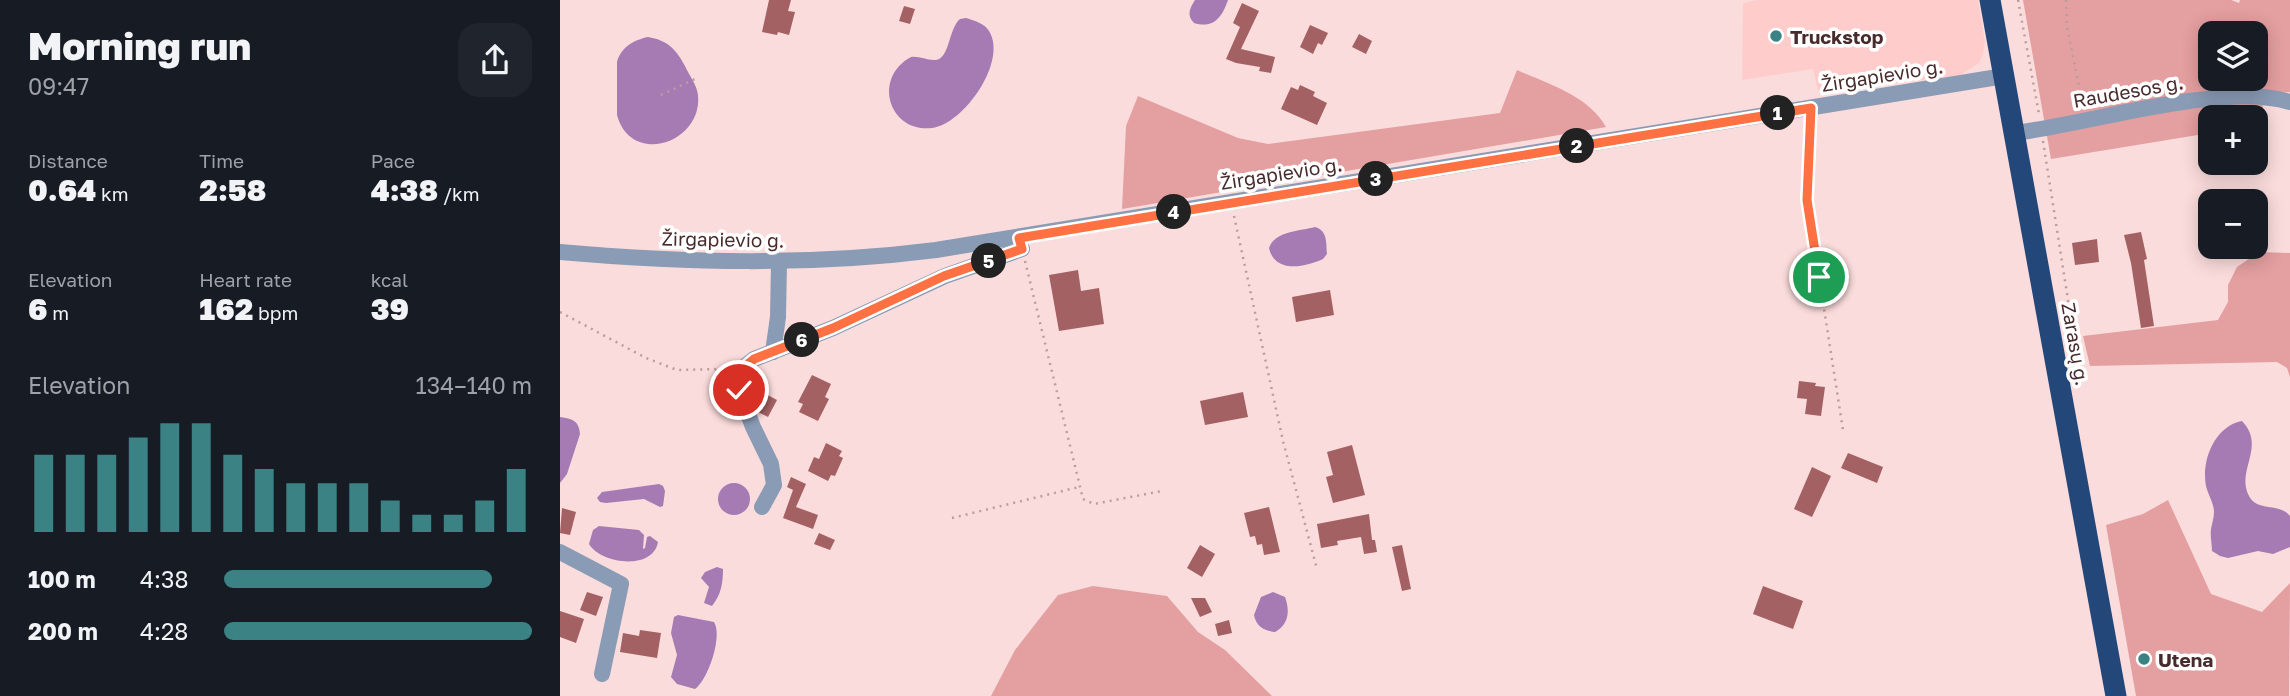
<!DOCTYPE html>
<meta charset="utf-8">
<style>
body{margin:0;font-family:"Golos Text",sans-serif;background:#20242c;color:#f1f3f6;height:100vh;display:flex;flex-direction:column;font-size:26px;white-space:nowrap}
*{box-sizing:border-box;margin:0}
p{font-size:23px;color:#9ea1a6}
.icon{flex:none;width:38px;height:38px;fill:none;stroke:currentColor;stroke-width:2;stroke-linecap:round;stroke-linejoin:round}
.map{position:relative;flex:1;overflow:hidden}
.drawer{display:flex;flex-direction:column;background:#171b24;width:560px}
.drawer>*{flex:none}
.tools{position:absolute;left:1638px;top:21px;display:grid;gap:14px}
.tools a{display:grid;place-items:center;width:70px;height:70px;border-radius:14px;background:#171b24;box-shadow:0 4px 18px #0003;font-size:35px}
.pin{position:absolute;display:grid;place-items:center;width:60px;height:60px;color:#fff;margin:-30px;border:4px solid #fff;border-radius:50%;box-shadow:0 2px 7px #0007}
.km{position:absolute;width:35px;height:35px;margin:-18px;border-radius:50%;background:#222;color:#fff;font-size:19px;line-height:35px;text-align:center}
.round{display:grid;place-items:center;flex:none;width:74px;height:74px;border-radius:21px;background:#20242c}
.headline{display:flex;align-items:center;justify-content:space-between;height:119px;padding:0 28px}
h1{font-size:38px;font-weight:800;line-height:52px}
.metrics{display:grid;grid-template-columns:repeat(3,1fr);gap:10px;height:119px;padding:7px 28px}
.metrics div{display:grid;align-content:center}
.metrics b{font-size:30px;font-weight:800}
.metrics small{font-size:19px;font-weight:400}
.metrics p{font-size:19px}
.chart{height:196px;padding:14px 28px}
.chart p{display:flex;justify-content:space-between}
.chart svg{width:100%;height:126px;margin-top:7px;stroke:#3a8284;stroke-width:6}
ul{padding:0 28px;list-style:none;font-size:23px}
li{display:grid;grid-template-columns:112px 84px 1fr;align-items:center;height:52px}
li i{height:18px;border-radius:9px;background:#3a8284}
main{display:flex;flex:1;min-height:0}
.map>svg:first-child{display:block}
</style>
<main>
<section class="drawer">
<div class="headline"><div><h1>Morning run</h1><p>09:47</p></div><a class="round"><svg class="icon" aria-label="share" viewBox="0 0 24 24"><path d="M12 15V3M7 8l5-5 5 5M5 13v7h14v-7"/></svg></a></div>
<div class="metrics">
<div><p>Distance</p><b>0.64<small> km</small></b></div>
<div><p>Time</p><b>2:58</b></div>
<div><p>Pace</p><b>4:38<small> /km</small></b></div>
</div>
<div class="metrics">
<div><p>Elevation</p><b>6<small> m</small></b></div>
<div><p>Heart rate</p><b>162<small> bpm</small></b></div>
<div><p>kcal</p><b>39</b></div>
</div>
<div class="chart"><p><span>Elevation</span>134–140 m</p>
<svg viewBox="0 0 160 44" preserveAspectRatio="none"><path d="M5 44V17M15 44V17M25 44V17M35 44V11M45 44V6M55 44V6M65 44V17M75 44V22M85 44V27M95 44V27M105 44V27M115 44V33M125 44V38M135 44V38M145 44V33M155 44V22"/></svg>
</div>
<ul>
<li><b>100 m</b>4:38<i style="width:87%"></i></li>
<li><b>200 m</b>4:28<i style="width:100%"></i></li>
</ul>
</section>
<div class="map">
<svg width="1730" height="696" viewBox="0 0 1730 696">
<rect width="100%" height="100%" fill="#fbdcdc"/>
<polygon fill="#fcc" points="1197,0 1418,0 1425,42 1423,54 1419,63 1399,76 1258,91 1253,69 1182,80 1183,3"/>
<g fill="#e49fa0" fill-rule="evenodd">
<path d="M1463 0H1671L1679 3 1680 0H1730V92L1722 93 1703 104 1700 125H1696V117H1650V133L1491 159ZM1650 33H1696V79H1650Z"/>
<path d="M957 70C988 84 1029 96 1046 127L562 209 566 126 578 96 678 138 708 144 940 113Z"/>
<polygon points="1699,252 1730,253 1730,377 1727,368 1717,362 1530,366 1523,336 1658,320 1668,302 1668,285 1677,267"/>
<polygon points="1608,500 1651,594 1702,612 1730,583 1729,696 1576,696 1546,525 1583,514"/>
<polygon points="533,586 607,596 638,632 665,650 712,696 431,696 455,650 498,595"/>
</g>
<g fill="#a67ab3">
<path d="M635 0H668C662 17 654 29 634 23 626 15 630 8 635 0Z"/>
<path d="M406 18C415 21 424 23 429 31 448 61 404 124 372 128 329 133 312 78 351 57 359 56 366 60 374 60 390 61 388 29 400 19Z"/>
<path d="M88 37C107 40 116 49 125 66 129 75 137 85 138 95 143 143 71 167 57 115V62C61 47 74 40 88 37Z"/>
<path d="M755 227C768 231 766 243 767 254L763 259C745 267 715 274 709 248 715 231 740 231 755 227Z"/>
<path d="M0 417C12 419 19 420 20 434L7 474 0 483Z"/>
<path d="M1682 421C1706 446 1677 469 1688 494 1696 513 1719 502 1730 516V547L1713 554 1698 551 1668 558 1660 556 1652 551C1652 544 1650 536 1651 529 1652 523 1654 518 1654 512 1654 503 1648 495 1646 486 1641 460 1655 426 1682 421Z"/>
<circle cx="174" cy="499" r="16"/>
<polygon points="99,484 103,486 105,491 103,506 100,507 84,499 46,503 40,502 37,498 42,492"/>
<path d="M39 526 79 530 84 535 83 549 85 548 87 537 90 536 98 542C93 571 41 564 29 544L33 530Z"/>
<path d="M157 567 163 569C163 583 161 595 152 606L144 603 149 587 141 578 145 572Z"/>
<path d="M713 592 725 597C730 611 729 624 715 632 704 631 696 626 694 615L701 597Z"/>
<path d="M118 615 154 622C163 636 148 680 135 689L117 684 111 677 117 655 111 633 114 617Z"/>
</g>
<g fill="#a46164">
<polygon points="209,0 231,0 228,11 235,12 229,35 218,32 217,35 202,32"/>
<polygon points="682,3 699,11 681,49 715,57 711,73 699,71 700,67 676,63 666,59 680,27 673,23"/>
<polygon points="344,6 355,9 350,24 339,21"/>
<polygon points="750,25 768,33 762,45 758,43 753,54 740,47"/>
<polygon points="799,34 812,41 806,54 792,47"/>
<polygon points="740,85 755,92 753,96 767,103 757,125 721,109 731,87 738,90"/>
<polygon points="1581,232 1587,259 1584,260 1594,326 1581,328 1571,263 1564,235"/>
<polygon points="1537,239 1539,262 1515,265 1512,243"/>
<polygon points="518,270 521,291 539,288 544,324 499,331 489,275"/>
<polygon points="770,290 774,315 736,322 732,297"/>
<polygon points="252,375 271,384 265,397 269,399 258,421 239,412 243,404 238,402"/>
<polygon points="1239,381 1256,383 1255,386 1265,387 1261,416 1245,414 1247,399 1237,398"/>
<polygon points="200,391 217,400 208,417 198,412 195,402"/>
<polygon points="683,392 688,417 645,425 640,401"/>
<polygon points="266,443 282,451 279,456 283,458 275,476 271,475 268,481 248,471 254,457 259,459"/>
<polygon points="792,445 805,495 773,503 766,477 773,475 767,452"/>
<polygon points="1288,453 1323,467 1317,483 1281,468"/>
<polygon points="1252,467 1271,476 1252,517 1234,509"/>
<polygon points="231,477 246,484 236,507 258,515 253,529 223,518 233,490 227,487"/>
<polygon points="709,507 720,552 704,555 702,544 697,545 695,536 690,537 684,513"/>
<polygon points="2,508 16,512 10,535 0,533"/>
<polygon points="809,514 812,540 815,540 817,552 804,554 801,537 777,541 778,545 761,548 757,524"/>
<polygon points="259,533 275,540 270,550 254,544"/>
<polygon points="640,545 655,554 642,577 627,568"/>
<polygon points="842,545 851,589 842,591 832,547"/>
<polygon points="1203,586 1243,601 1233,629 1193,614"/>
<polygon points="27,592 43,597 36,616 20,610"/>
<polygon points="631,598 645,598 652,612 640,617"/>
<polygon points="0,611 24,619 16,643 0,637"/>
<polygon points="669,620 672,633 658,636 655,624"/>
<polygon points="80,630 101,633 97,658 60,652 63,633 79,636"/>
</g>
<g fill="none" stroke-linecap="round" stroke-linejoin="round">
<g stroke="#bb9d9d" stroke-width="2.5" stroke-dasharray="2 5" stroke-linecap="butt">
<polyline points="1458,0 1479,114"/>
<polyline points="1506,0 1507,27 1523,106"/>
<polyline points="101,95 137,78"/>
<polyline points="1251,122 1247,200 1283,430"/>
<polyline points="1483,141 1517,357"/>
<polyline points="674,216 723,441 757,569"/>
<polyline points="465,261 523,499 534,504 602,491"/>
<polyline points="0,312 86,358 117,370 165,369"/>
<polyline points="392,518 519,487"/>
</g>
<g stroke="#8a9bb5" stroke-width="16">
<path d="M1455 133C1513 125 1570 109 1629 101 1663 97 1696 92 1730 102"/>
<path d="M0 252C126 263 251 266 376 250L1444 76"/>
<polyline points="213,352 218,317 219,262"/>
<polyline points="202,507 214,485 211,464 193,427 179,390 178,379 182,369 194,359 273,328 385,276 462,249"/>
<polyline points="0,552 61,584 42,674"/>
</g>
<polyline stroke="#24477a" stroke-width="21" points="1430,0 1556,696"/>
</g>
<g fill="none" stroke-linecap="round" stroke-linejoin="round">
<defs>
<polyline id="route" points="179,390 178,379 182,369 194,359 273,328 384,276 462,249 459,238 1251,108 1247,200 1259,277"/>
</defs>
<use href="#route" stroke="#fff" stroke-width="14"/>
<use href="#route" stroke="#ff7043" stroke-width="9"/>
</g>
<g fill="#3a8284" stroke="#fff" stroke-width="2.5">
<circle cx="1216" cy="36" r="7"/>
<circle cx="1584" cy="659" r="7"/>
</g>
<g text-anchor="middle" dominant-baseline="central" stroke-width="7" stroke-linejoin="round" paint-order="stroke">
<g font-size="19" font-weight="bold" fill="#482b2c" stroke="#fff" text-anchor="start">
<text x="1230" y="36">Truckstop</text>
<text x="1598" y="659">Utena</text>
</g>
<g font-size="19" fill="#482b2c" stroke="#fff">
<text transform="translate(1322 75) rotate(-9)">Žirgapievio g.</text>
<text transform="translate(1568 91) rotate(-10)">Raudesos g.</text>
<text transform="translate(721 173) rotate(-9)">Žirgapievio g.</text>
<text transform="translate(163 239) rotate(1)">Žirgapievio g.</text>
<text transform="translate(1516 344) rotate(80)">Zarasų g.</text>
</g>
</g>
</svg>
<div class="tools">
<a><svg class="icon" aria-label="layers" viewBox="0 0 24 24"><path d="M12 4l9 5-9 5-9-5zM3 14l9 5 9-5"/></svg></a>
<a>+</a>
<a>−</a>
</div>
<div class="pin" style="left:1259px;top:277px;background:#1e9e55"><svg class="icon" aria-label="arrive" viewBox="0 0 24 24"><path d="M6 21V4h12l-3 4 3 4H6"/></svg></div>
<div class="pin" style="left:179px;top:390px;background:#d93025"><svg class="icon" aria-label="check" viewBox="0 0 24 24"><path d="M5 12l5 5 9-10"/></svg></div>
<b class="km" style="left:1218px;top:113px">1</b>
<b class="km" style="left:1017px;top:146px">2</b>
<b class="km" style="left:816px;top:179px">3</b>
<b class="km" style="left:614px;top:212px">4</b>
<b class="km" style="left:429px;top:261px">5</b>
<b class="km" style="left:242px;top:340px">6</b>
</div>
</main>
